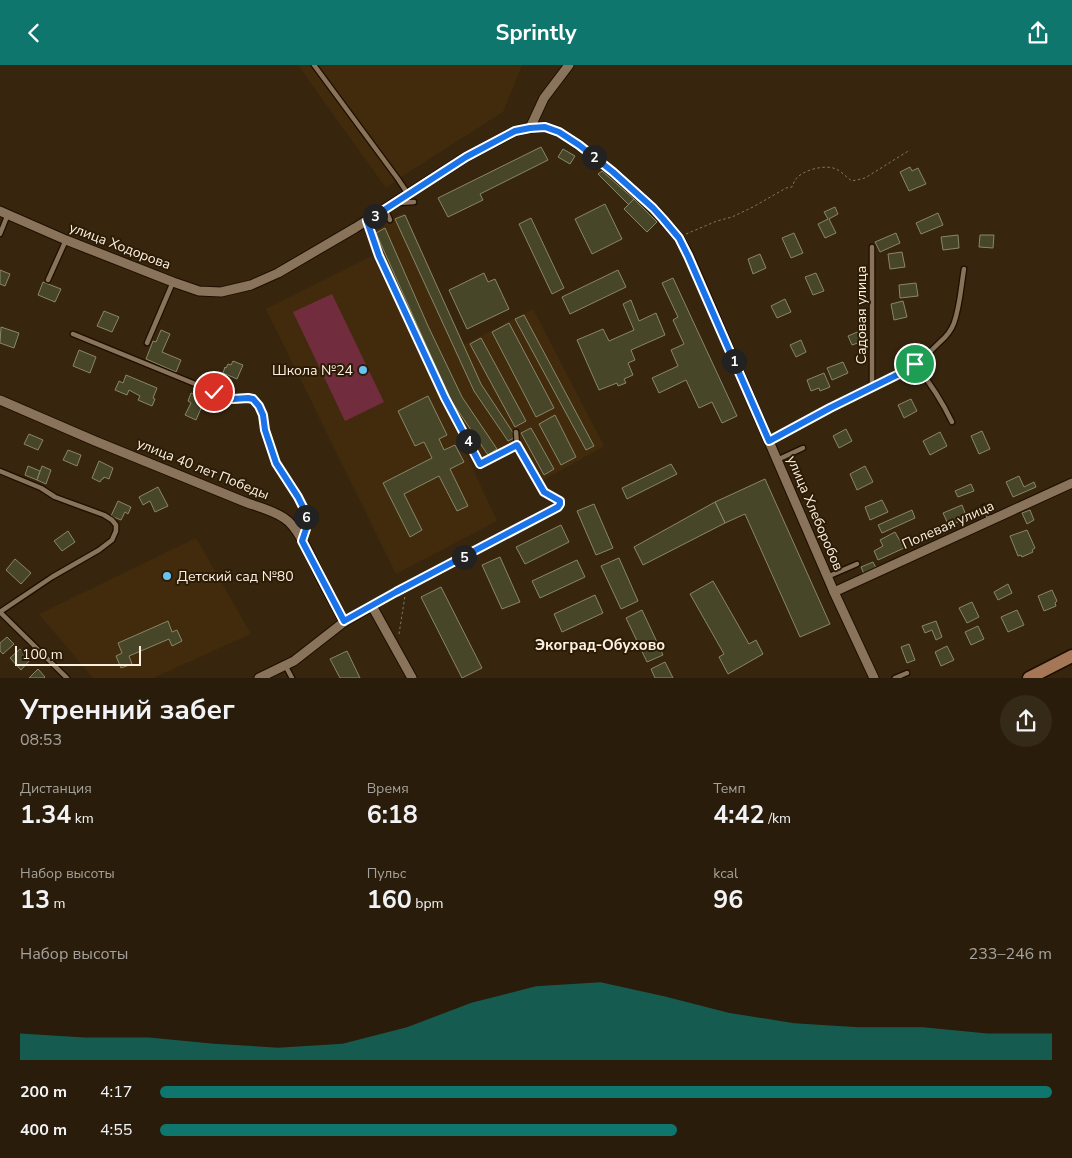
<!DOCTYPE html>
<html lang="ru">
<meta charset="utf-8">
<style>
body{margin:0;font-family:"Nunito Sans",sans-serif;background:#352918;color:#f1f3f6;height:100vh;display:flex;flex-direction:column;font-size:19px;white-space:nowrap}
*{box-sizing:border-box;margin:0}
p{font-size:16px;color:#a5a19c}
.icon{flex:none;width:28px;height:28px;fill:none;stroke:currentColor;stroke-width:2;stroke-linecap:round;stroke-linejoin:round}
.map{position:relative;height:613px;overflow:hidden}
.sheet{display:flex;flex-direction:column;background:#291c0a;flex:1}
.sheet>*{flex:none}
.scale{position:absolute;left:15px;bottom:12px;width:126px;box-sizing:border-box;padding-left:5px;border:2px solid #fcf0e3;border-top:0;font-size:14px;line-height:18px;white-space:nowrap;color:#fcf0e3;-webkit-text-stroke:4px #2d1c05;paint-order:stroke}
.pin{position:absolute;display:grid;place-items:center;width:42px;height:42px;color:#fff;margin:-21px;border:2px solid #fff;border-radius:50%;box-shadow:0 1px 5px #0007}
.km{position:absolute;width:25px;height:25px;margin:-12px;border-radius:50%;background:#222;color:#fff;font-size:14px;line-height:25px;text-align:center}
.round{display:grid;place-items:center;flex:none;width:52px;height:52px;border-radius:26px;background:#352918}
.summary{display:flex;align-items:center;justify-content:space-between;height:85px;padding:0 20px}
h1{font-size:28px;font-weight:700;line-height:38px}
.stats{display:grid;grid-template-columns:repeat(3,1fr);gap:8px;height:85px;padding:5px 20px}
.stats div{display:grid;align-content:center}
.stats b{font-size:25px;font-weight:700}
.stats small{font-size:14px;font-weight:400}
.stats p{font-size:14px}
.chart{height:140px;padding:10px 20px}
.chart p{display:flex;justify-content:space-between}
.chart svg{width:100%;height:90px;margin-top:5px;fill:#0f766e;opacity:.7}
ul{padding:0 20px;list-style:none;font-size:16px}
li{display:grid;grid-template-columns:80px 60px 1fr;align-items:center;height:38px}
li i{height:12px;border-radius:6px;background:#0f766e}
header{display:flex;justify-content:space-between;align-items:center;height:65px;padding:0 20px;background:#0f766e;color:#fff;font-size:22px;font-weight:700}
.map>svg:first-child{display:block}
</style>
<header><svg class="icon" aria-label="back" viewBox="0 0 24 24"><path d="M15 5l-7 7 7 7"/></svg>Sprintly<svg class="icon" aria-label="share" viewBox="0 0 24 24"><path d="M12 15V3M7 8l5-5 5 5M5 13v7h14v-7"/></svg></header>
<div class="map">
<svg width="1072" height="613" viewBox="0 0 1072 613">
<rect width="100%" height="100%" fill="#37250e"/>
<g fill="#412b0c">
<polygon points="298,0 522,0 503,47 398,114 386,123"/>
<polygon points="404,147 464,280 533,244 604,381 542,416 520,374 482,395 448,336 373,165"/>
<polygon points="372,191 467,378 463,382 497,456 396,509 266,244"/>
<polygon points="196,473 251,569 153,613 93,613 39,549"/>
</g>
<polygon fill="#712d3e" points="332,229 384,337 345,356 293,247"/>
<g fill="#484629" stroke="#898767">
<polygon points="541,82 548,95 480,129 483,135 448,152 438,133"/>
<polygon points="563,84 575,91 570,99 558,92"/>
<polygon points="910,102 912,106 918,103 926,119 909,126 900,107"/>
<polygon points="602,106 634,134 629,140 598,109"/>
<polygon points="634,134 657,157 647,167 624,144"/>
<polygon points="605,139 622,174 592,189 575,154"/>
<polygon points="835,142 838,149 829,154 836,168 825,173 818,159 828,154 824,147"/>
<polygon points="938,148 943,160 921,169 916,158"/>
<polygon points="405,150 481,319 516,372 508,376 474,326 395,154"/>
<polygon points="531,153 564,223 552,229 519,159"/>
<polygon points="385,163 428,261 462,332 497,384 488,390 452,337 426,280 376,168"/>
<polygon points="794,168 803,188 791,193 782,173"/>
<polygon points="896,168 900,178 880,187 875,177"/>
<polygon points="958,170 959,183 943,185 941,172"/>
<polygon points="980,170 994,170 993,183 979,182"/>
<polygon points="902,187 905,202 890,204 888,189"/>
<polygon points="760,189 766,203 753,209 748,194"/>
<polygon points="0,205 10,209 5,221 0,219"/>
<polygon points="618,205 626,222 570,249 562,232"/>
<polygon points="484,208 488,217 495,214 509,244 467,264 449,225"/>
<polygon points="816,208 824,226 813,230 805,212"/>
<polygon points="673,213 737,351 722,358 712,337 699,343 686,315 659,328 652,313 678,301 671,285 684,279 673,255 678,252 662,218"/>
<polygon points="43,217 61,224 55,237 38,230"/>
<polygon points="916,218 918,231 900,233 899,220"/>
<polygon points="785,234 791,247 777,253 771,241"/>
<polygon points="631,235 639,256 656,248 665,270 631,285 635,295 628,298 633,310 624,314 626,318 618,321 617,318 599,325 577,275 603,264 609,276 634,265 623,239"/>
<polygon points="903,236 907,252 894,255 891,239"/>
<polygon points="104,246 119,252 112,267 97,261"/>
<polygon points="524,250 594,381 586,385 515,254"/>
<polygon points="509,258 554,343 536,352 492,267"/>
<polygon points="1,262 19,268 14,283 0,278"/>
<polygon points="161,265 170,269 162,287 181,295 176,307 146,294 153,276 156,277"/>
<polygon points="862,265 866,275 852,280 848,271"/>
<polygon points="481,273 526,356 515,362 470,279"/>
<polygon points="801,275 806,287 796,292 790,280"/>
<polygon points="79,285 96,292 90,308 73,301"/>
<polygon points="233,296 243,300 237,314 223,308 225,302 226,303 228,299 231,300"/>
<polygon points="843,297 848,308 832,315 827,303"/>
<polygon points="824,308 830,322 820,326 819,323 811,326 807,315"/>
<polygon points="126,310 157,323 153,333 155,334 152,341 138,335 140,331 129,325 127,330 115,325 119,316 123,318"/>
<polygon points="191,328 205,334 196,355 185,350 191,338 188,336"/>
<polygon points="428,331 447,370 439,374 444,385 455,380 464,397 450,404 468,441 457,446 439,411 404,429 422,465 410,472 383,418 432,393 424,377 415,381 398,346"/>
<polygon points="911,334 917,346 904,353 898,340"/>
<polygon points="555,350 576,392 561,400 539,359"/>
<polygon points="531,363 554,404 544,410 521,368"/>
<polygon points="846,364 852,376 839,383 833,371"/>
<polygon points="982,366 990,384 979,389 971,371"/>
<polygon points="940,367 947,381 930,390 923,376"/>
<polygon points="29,369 43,375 38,385 24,379"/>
<polygon points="68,385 81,390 77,401 63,395"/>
<polygon points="99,396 113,403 109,414 104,412 103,414 102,414 100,417 92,413"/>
<polygon points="671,399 677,409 627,434 622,423"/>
<polygon points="28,401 40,406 37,415 25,410"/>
<polygon points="42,401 51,405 46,419 37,415"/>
<polygon points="865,401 873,417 857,425 850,409"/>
<polygon points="1019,411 1024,422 1034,417 1036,422 1013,432 1006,417"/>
<polygon points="765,414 830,559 800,572 745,449 725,458 715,437"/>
<polygon points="971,419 974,426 958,432 955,426"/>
<polygon points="158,422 168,441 155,447 150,436 143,440 139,432"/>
<polygon points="882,435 888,447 870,455 865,442"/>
<polygon points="118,436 131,442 128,449 125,447 121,455 111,451"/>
<polygon points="715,437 725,458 643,500 634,482"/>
<polygon points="594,439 613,483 596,490 577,446"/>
<polygon points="962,440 967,453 949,461 943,448"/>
<polygon points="912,445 915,453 882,468 878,460"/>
<polygon points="1030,445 1034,455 1027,459 1022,448"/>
<polygon points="561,460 569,477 525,499 516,482"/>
<polygon points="1027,465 1035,483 1032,485 1033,487 1022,492 1021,490 1018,491 1010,471"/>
<polygon points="68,466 75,477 62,486 54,476"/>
<polygon points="895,467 904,483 878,495 874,486 883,481 880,475"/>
<polygon points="500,492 520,537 502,544 482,500"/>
<polygon points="619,493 638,536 621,544 601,501"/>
<polygon points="15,494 31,508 21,519 6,505"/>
<polygon points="577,495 585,512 540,533 532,516"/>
<polygon points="873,497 876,503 864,509 861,502"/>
<polygon points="713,516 749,579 756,575 763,589 728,609 719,592 724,589 690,529"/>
<polygon points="1008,519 1012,528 998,535 994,527"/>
<polygon points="441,522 482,603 462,613 421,532"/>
<polygon points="1052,525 1057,536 1055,538 1056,541 1044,546 1038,531"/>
<polygon points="595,530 603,548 562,567 554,549"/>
<polygon points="972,537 979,552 967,558 959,543"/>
<polygon points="642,545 663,590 647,597 626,553"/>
<polygon points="1017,545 1024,560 1008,567 1001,552"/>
<polygon points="168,556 172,567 177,565 182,576 172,581 169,574 129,591 132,599 121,603 116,591 122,588 118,578"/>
<polygon points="936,556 942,572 936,575 932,565 925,568 922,561"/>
<polygon points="978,561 984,574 971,580 965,567"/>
<polygon points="7,572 14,579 3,589 0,586 0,578"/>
<polygon points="909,579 915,595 907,598 901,582"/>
<polygon points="947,581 954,595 941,601 935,587"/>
<polygon points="20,584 30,595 21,605 10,593"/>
<polygon points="347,586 360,613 340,613 330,594"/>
<polygon points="665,597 673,613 655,613 651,604"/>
<polygon points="38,604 45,612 44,613 29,613"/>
</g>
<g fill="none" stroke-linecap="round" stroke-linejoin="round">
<defs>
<g id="service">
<polyline points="314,0 398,114 408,129"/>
<polyline points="398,138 414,137"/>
<polyline points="385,144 390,155"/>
<polyline points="0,169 8,149"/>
<polyline points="48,215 66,175"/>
<path d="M73 269 227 332C235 335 249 332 253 334 264 341 263 356 265 366 268 376 271 386 275 395 277 401 281 407 285 412 300 435 311 446 303 475"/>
<polyline points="147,278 173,217"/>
<path d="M915 299C931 319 941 334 952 357"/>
<path d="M872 322C899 309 919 299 940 277 946 272 951 266 954 258 960 241 961 222 964 204"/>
<polyline points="769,376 872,322 872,182"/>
<polyline points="777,395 803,383"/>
<polyline points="0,406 41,423 55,432 104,450 112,455 116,460 116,466 112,475 99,485 52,512 0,547 67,613"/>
<polyline points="984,442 990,455"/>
<polyline points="827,512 857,499"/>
<polyline points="372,541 396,527 558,442 560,439 559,436 555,432 544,427 517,380 516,367"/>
<polyline points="285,600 292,613"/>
<polyline points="895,613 907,608"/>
</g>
<g id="minor">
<polyline points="530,63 544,33 569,0"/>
<polyline points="0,146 66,175 173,217 199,226 221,227 251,220 278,208 355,163 466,92 515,66 530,63 545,62 559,67 579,80 613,107 653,143 663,154 679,173 689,191 834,527 874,613"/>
<path d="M0 335 95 376 245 437C258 442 272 445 284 453 300 463 313 498 322 515 329 529 337 543 344 557"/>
<polyline points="834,527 1072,418"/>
<polyline points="259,613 294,596 344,557 372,541 412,613"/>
</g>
<polyline id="secondary" points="1029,613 1072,591"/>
</defs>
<use href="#service" stroke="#1e0e00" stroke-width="7"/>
<use href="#minor" stroke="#1e0e00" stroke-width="11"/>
<use href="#secondary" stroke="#1e0e00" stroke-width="15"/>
<g stroke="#857562" stroke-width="1" stroke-dasharray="2.5 2.5" stroke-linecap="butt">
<polyline points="370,164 379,191 445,333 480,399 512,383"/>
<path d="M686 169 717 156 732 152 753 142 786 123 792 122C793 120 794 117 795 115 802 105 825 99 836 104 841 106 846 112 852 116L865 113 910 85"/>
<polyline points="399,569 405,531"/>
</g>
<use href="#service" stroke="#89745b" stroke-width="4.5"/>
<use href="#minor" stroke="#89745b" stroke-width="9"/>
<use href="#secondary" stroke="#a67658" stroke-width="12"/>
</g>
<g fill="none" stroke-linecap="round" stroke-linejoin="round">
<defs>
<polyline id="route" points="214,327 233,334 248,333 253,334 259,341 263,350 265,365 276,398 298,432 306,448 306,464 302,476 344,556 396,527 558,442 560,439 560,436 544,427 517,380 480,399 445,333 379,191 367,156 466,92 515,66 530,63 545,62 559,67 579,80 613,107 653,143 663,154 679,173 688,191 769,376 830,343 905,306 915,299"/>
</defs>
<use href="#route" stroke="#fff" stroke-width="10"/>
<use href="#route" stroke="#1a73e8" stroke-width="6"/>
</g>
<g fill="#69c3f1" stroke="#2d1c05" stroke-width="2">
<circle cx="363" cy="305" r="5"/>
<circle cx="167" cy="511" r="5"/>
</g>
<g text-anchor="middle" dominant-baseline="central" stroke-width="4" stroke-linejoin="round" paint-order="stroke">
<g font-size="14" fill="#fcf0e3" stroke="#2d1c05">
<text transform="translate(120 181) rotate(21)">улица Ходорова</text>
<text transform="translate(861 250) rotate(-90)">Садовая улица</text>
<text transform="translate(203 404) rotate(22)">улица 40 лет Победы</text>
<text transform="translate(815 448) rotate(67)">улица Хлеборобов</text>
<text transform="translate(948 460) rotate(-24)">Полевая улица</text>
</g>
<g font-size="14" fill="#fcf0e3" stroke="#2d1c05" text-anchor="end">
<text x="353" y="305">Школа №24</text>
<text x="177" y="511" text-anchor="start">Детский сад №80</text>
</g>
<g font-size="15" font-weight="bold" fill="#fcf0e3" stroke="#2d1c05">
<text x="600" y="580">Экоград-Обухово</text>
</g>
</g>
</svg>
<div class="scale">100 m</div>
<div class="pin" style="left:915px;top:299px;background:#1e9e55"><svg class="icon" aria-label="arrive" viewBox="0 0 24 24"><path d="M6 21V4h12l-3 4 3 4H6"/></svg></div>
<div class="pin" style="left:214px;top:327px;background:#d93025"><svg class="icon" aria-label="check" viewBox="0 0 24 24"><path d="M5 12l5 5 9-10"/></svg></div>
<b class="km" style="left:734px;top:296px">1</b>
<b class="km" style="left:594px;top:92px">2</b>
<b class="km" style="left:375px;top:151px">3</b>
<b class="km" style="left:468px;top:376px">4</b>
<b class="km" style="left:464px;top:492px">5</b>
<b class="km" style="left:306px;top:452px">6</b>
</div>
<section class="sheet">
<div class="summary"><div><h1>Утренний забег</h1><p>08:53</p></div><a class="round"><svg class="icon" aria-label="share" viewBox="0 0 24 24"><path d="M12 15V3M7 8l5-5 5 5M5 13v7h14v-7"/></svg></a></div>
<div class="stats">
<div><p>Дистанция</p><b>1.34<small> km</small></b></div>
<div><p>Время</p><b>6:18</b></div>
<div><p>Темп</p><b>4:42<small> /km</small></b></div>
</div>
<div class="stats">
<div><p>Набор высоты</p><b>13<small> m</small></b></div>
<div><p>Пульс</p><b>160<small> bpm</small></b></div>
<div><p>kcal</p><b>96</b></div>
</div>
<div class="chart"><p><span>Набор высоты</span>233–246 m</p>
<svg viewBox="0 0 160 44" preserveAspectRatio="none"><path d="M0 44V31L10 33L20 33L30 36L40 38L50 36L60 28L70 16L80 8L90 6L100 13L110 21L120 26L130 28L140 28L150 31L160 31V44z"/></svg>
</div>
<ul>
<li><b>200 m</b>4:17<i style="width:100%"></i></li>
<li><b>400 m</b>4:55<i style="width:58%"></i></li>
</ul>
</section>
